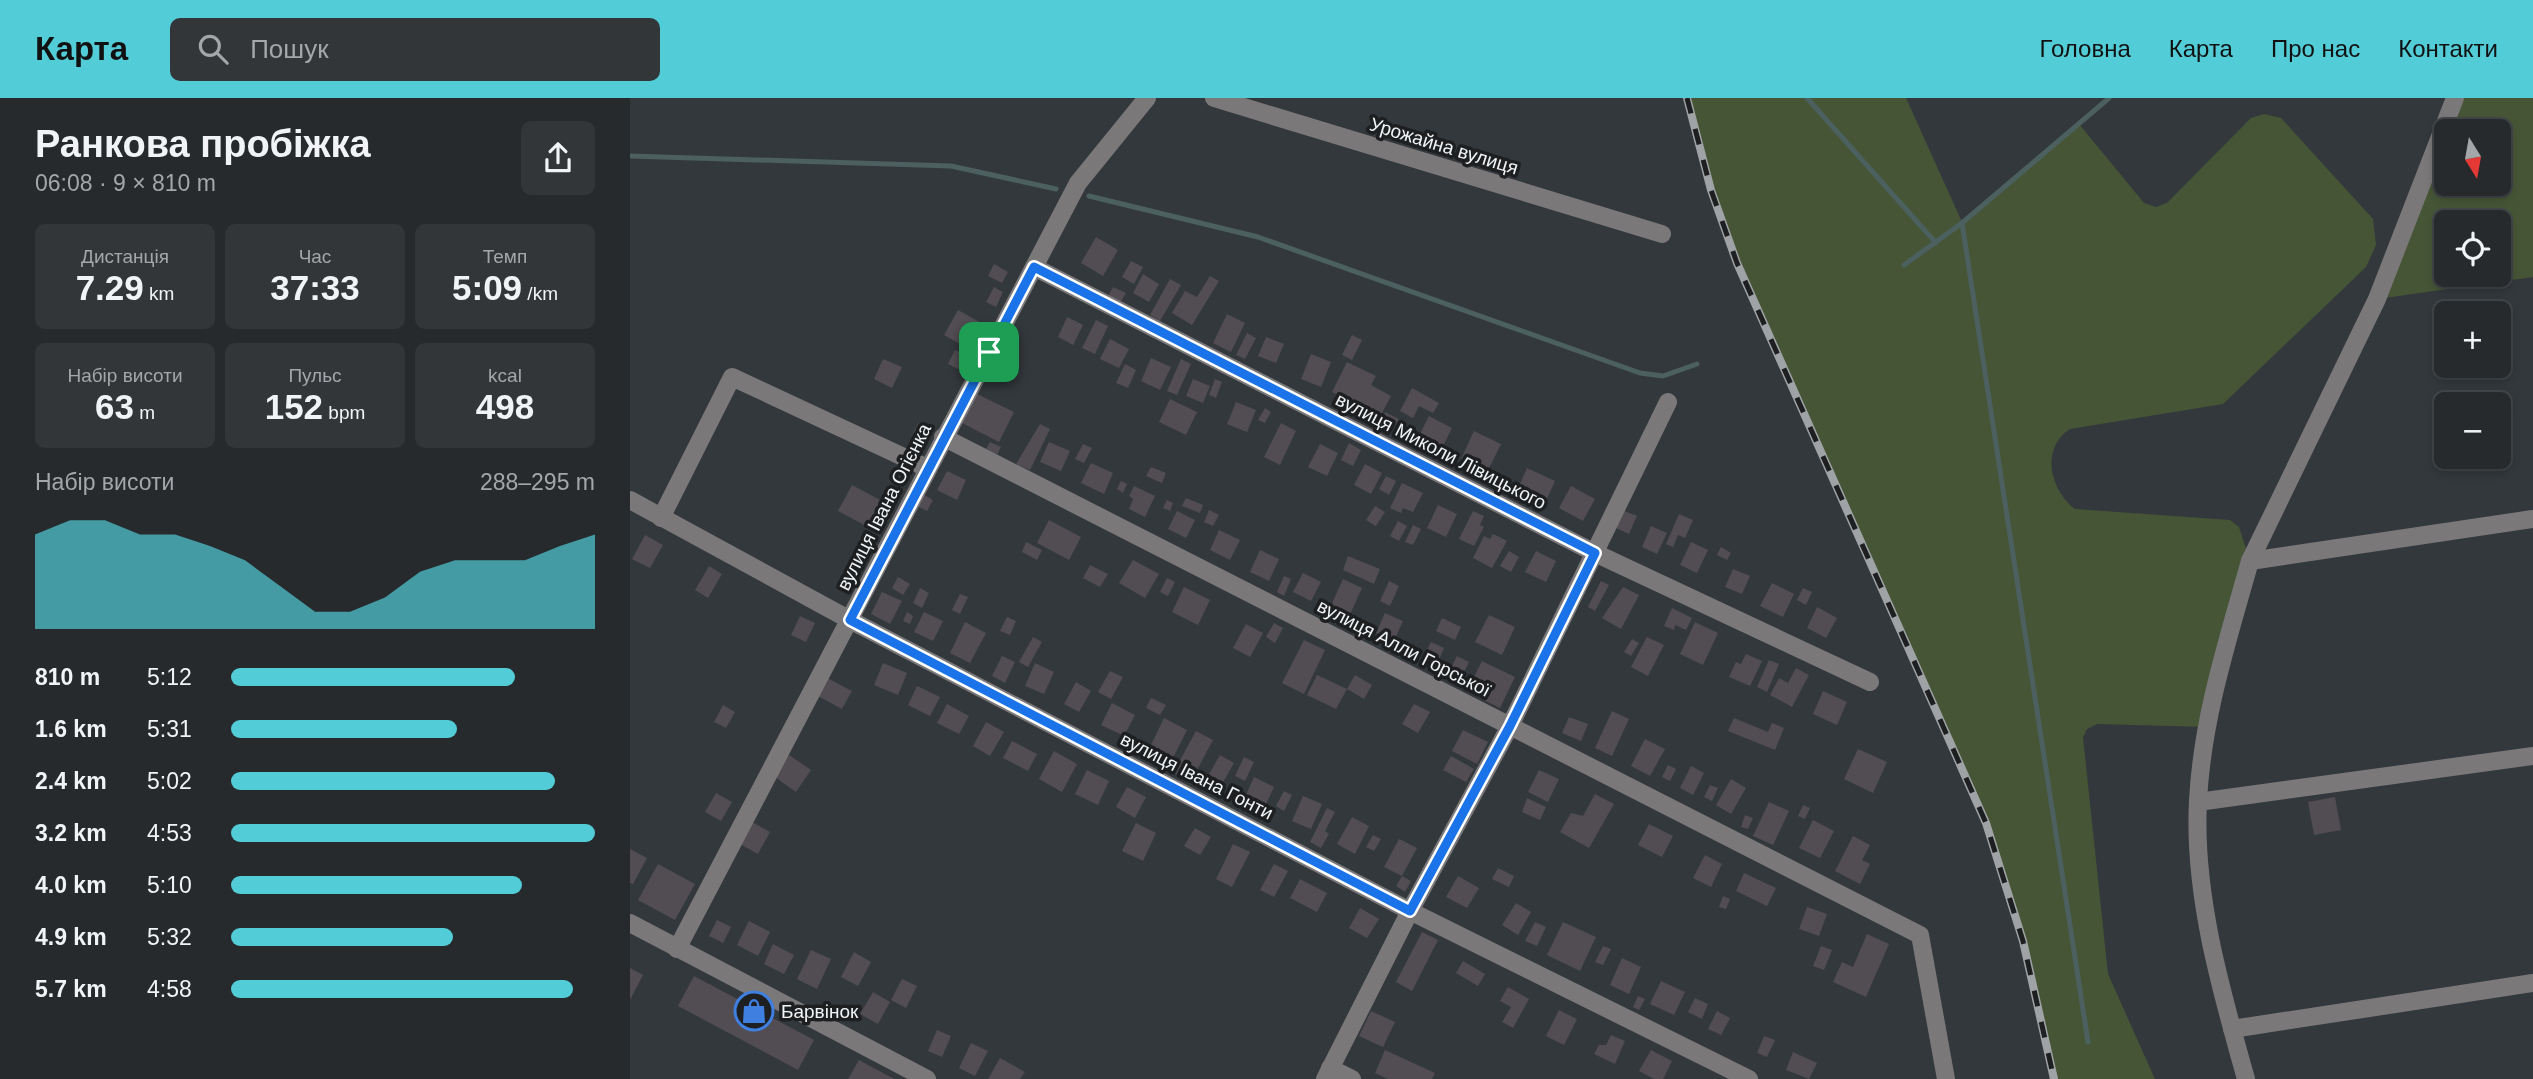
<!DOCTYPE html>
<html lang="uk">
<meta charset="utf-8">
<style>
body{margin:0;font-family:Helvetica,sans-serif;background:#323639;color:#f1f3f6;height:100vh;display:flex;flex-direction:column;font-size:26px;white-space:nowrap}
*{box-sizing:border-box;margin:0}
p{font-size:23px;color:#a4a7aa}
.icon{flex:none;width:38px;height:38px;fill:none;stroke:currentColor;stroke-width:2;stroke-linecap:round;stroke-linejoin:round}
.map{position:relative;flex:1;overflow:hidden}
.side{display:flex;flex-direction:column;background:#262a2d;width:630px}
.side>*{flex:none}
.needle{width:46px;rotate:169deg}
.controls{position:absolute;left:1804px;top:21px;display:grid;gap:14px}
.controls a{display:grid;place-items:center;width:77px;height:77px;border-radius:10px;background:#262a2d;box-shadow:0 4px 10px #0003,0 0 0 2px #424649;font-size:35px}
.pin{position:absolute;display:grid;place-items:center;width:60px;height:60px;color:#fff;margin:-30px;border-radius:14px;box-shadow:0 4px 10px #0006}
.round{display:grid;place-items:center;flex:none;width:74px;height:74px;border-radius:10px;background:#323639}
.overview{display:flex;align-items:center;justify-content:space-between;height:119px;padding:0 35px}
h1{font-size:38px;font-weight:700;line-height:52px}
.figures{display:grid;grid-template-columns:repeat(3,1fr);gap:10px;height:119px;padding:7px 35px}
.figures div{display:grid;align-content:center;border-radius:10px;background:#323639;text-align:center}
.figures b{font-size:35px;font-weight:700}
.figures small{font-size:19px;font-weight:400}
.figures p{font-size:19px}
.chart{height:196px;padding:14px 35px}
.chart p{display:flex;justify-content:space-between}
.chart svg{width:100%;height:126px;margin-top:7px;fill:#52ccd6;opacity:.7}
ul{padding:0 35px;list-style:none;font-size:23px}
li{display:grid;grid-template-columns:112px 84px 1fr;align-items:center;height:52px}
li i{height:18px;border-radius:9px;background:#52ccd6}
header{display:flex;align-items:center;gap:42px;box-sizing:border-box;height:98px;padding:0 35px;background:#52ccd6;color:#111}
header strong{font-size:33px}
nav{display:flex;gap:38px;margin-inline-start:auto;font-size:24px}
.search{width:490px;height:63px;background:#323639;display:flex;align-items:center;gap:18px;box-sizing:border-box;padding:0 24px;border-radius:10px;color:#a4a7aa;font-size:26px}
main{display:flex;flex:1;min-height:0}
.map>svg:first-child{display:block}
</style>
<header>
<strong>Карта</strong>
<div class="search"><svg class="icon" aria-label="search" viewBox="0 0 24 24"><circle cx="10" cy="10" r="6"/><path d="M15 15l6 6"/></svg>Пошук</div>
<nav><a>Головна</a><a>Карта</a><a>Про нас</a><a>Контакти</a></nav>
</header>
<main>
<section class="side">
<div class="overview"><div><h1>Ранкова пробіжка</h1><p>06:08 · 9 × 810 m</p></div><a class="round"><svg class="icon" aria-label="share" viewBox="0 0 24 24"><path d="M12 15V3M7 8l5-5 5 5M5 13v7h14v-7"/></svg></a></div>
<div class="figures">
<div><p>Дистанція</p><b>7.29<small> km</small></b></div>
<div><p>Час</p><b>37:33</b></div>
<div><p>Темп</p><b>5:09<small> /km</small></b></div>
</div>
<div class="figures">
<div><p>Набір висоти</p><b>63<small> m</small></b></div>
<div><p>Пульс</p><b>152<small> bpm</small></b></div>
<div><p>kcal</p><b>498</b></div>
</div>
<div class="chart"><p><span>Набір висоти</span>288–295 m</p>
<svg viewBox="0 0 160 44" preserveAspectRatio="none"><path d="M0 44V11L10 6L20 6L30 11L40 11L50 15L60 20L70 29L80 38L90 38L100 33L110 24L120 20L130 20L140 20L150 15L160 11V44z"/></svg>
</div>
<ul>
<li><b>810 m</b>5:12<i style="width:78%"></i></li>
<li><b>1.6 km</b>5:31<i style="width:62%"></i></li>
<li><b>2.4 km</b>5:02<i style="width:89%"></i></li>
<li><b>3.2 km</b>4:53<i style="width:100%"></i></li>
<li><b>4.0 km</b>5:10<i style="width:80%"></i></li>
<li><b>4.9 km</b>5:32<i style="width:61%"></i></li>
<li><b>5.7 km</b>4:58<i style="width:94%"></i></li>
</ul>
</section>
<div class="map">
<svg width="1903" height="981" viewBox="0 0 1903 981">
<rect width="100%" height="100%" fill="#33383c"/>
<g fill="#465536" fill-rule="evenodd">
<path d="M1057 0H1276L1332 124 1449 26 1514 105 1526 109 1537 105 1621 20 1634 16 1651 20 1743 121 1746 147 1736 169 1593 306 1440 331C1410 350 1420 392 1445 411L1600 422 1609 429 1620 463 1578 629 1467 626 1457 631 1453 639 1478 876 1525 981H1424L1393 843 1356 725 1107 165 1081 92Z"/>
<path d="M1825 0H1903V179L1747 201ZM1816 33H1869V86H1816ZM1816 124H1869V177H1816Z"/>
</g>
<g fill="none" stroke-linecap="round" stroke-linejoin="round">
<g stroke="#4c6060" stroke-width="5">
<polyline points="1177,0 1306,145"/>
<polyline points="0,58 321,68 426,91"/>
<polyline points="459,98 628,139 1010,275 1033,278 1067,266"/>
<polyline points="1332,125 1458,944"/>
<polyline points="1274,167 1332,125 1479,0"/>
</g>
</g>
<g fill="#514d52">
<polygon points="466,139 488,152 473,178 451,165"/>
<polygon points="501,163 513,169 504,186 492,179"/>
<polygon points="364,166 378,174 372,185 358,178"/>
<polygon points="513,176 529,186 519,204 503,195"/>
<polygon points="580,178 589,183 562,227 542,215 555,193 567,199"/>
<polygon points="540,181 551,187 530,223 520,217"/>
<polygon points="364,189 373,194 366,209 356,204"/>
<polygon points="483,189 496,195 490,205 478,198"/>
<polygon points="328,212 355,227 341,252 314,237"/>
<polygon points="597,216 615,225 601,254 583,245"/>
<polygon points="437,219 453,227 443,247 428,239"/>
<polygon points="466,222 478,228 465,256 452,250"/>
<polygon points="617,235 626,240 615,261 606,257"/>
<polygon points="722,237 732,242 722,262 712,257"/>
<polygon points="636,239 654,246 646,265 628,258"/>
<polygon points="480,241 499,251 489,270 470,261"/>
<polygon points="325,252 336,257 328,271 318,266"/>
<polygon points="681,256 701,264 691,289 671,281"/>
<polygon points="521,260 541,269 530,292 511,283"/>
<polygon points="253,261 272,269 262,290 244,281"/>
<polygon points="551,261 561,266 547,297 537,293"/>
<polygon points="717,264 746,278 741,287 761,298 750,319 702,294"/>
<polygon points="495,266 506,272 498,290 486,285"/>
<polygon points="563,281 580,288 573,305 556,298"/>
<polygon points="585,281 592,284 586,300 579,297"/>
<polygon points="782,290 809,305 803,315 789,308 783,320 770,313"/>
<polygon points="345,295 384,314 369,344 330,324"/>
<polygon points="540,301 567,314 556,337 529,324"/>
<polygon points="606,304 626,312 617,334 597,326"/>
<polygon points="635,310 641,314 635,325 628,322"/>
<polygon points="755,314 769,321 764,329 751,323"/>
<polygon points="799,318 822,330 812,350 789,338"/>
<polygon points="288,325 301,330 296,341 283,335"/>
<polygon points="651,325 666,333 650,367 634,359"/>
<polygon points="410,326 420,331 400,372 386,366"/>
<polygon points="844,333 871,346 857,374 831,361"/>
<polygon points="360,344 371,349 367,357 356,351"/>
<polygon points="419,344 440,353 431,373 410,364"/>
<polygon points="719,345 731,352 723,368 711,362"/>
<polygon points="453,346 462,350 454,365 445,361"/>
<polygon points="690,346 708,355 697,378 678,369"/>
<polygon points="461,365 483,375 474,396 451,385"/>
<polygon points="735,366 752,375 741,396 724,387"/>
<polygon points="521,369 536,375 532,385 516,378"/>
<polygon points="897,370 925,383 917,401 889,388"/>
<polygon points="317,373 336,382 327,402 307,392"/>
<polygon points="756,378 766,383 759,397 749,391"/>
<polygon points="491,383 497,386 493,395 487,391"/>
<polygon points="772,385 793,395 783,414 773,410 771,415 760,410"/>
<polygon points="222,387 252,403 238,429 208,413"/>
<polygon points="504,388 525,398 515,419 499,411 503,401 499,398"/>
<polygon points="941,388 965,401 953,423 929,410"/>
<polygon points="291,395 303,402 297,413 285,407"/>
<polygon points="556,400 573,407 570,415 552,408"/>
<polygon points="537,402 543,405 540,413 533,410"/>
<polygon points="808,407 827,416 816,439 797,430"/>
<polygon points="745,408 755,414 746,428 736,422"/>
<polygon points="579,412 589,417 583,428 574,424"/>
<polygon points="547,413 565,422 556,440 538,431"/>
<polygon points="843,413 854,418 850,427 854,429 844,448 829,441"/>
<polygon points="994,413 1007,418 999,436 986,430"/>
<polygon points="1049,416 1063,422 1055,440 1048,437 1043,449 1036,446"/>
<polygon points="419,422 451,439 439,462 407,445"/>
<polygon points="768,423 777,428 769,443 760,438"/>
<polygon points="783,427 791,431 783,447 775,444"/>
<polygon points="1021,428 1037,435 1027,456 1012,449"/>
<polygon points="589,432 610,442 600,462 580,452"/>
<polygon points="863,436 877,443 862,470 843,460 854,438 860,441"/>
<polygon points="15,437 33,447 20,470 2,461"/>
<polygon points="396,444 412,452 407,462 392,454"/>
<polygon points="1061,444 1078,452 1067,475 1050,467"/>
<polygon points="1091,449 1101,455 1097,462 1087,457"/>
<polygon points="630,452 649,461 639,483 620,474"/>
<polygon points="879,453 889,459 881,474 870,468"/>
<polygon points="906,453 926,463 916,484 895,474"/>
<polygon points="718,458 750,471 744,486 713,472"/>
<polygon points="503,462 529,476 515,500 489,485"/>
<polygon points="460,467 478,476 470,489 453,480"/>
<polygon points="79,468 92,476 78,500 65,492"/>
<polygon points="1103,471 1120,478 1112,496 1095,489"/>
<polygon points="673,475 691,484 681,503 663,494"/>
<polygon points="654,478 661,481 654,498 647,494"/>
<polygon points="268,479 280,486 273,497 262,490"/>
<polygon points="537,480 545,484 538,498 530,494"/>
<polygon points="713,481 732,490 718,521 699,512"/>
<polygon points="759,483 769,488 760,508 750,503"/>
<polygon points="971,483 979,487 965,513 958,509"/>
<polygon points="1142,485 1164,496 1153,519 1130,508"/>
<polygon points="554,489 580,502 568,527 542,514"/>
<polygon points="993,489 1009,497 991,531 972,520"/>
<polygon points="290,490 299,495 292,510 283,505"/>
<polygon points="1173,490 1182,494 1176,507 1167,502"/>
<polygon points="252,494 272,503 260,526 241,516"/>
<polygon points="330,496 338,499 330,516 322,512"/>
<polygon points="1187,509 1207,520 1196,540 1177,530"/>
<polygon points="1042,510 1062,520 1056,532 1045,527 1044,532 1034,528"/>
<polygon points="277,514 283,518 280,526 273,523"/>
<polygon points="294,514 313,523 303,543 284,534"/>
<polygon points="755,515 773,523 764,543 746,535"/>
<polygon points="859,517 885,529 872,557 845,544"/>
<polygon points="170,518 185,525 176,544 161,537"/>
<polygon points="377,519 386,523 380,537 370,533"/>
<polygon points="812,520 831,529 825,542 806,533"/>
<polygon points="335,524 356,535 340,565 320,555"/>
<polygon points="1065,524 1088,535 1073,567 1050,556"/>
<polygon points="644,525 653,530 645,545 636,539"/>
<polygon points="729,525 735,529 730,540 723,537"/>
<polygon points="616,526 633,535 620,559 603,550"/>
<polygon points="403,539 412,544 398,569 389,564"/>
<polygon points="1017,539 1034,547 1018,578 1001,569"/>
<polygon points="1002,541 1009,545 1001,558 994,554"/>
<polygon points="674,542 695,552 674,596 652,585"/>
<polygon points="801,544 814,550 806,568 792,562"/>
<polygon points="1116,556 1132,563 1120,588 1099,579 1106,564 1111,566"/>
<polygon points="372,558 385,564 375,585 362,578"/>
<polygon points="827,558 839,564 831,580 819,574"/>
<polygon points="1139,562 1149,566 1137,594 1127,589"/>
<polygon points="852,563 885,579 870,610 850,600 854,591 841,585"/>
<polygon points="253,565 277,575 268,597 244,587"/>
<polygon points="405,565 424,574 414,596 395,588"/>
<polygon points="1166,570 1179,577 1162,609 1140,597 1149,580 1158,585"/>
<polygon points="480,573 493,579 481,601 468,594"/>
<polygon points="687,577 717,591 706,611 677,597"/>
<polygon points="725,577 742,587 734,601 717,591"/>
<polygon points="197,580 222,593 212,611 188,598"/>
<polygon points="446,584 461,593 449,614 434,606"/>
<polygon points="287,588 310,599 300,618 278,607"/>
<polygon points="1193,593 1217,604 1207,627 1183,616"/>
<polygon points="521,600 536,607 530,617 516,610"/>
<polygon points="482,605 505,617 494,638 471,627"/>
<polygon points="317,606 339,618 329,636 307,625"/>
<polygon points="784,606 800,614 788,635 772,626"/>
<polygon points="93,607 105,614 96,630 84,624"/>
<polygon points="982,613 999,621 982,658 965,650"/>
<polygon points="939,619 958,626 951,643 932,635"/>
<polygon points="534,620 557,632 543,660 520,649"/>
<polygon points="1104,620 1138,634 1142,625 1154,630 1145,652 1098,633"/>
<polygon points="356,624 374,634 360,658 343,648"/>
<polygon points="833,632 858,644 847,666 822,653"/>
<polygon points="566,633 583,642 561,683 543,675"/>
<polygon points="1015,641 1035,651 1020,678 1001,668"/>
<polygon points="382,643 407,656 398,673 373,660"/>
<polygon points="1228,651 1257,664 1243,695 1214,681"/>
<polygon points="424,653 447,666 432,694 409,681"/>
<polygon points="159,657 181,672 166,694 145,679"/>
<polygon points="590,657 604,665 592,686 578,678"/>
<polygon points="821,658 844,671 836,684 813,672"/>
<polygon points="614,659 624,664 615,683 605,678"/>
<polygon points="1038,667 1046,671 1040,683 1032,679"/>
<polygon points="1061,668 1074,675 1063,697 1050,690"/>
<polygon points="457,672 479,683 468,707 445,696"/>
<polygon points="909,672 929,681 918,704 898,694"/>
<polygon points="624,679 644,689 635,708 615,699"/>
<polygon points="1101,681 1116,690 1101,716 1086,707"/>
<polygon points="1080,687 1088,690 1082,703 1074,699"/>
<polygon points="497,689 516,699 505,720 486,709"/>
<polygon points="654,693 662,697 654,713 646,708"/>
<polygon points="86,695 102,704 91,723 75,714"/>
<polygon points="965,696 984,706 959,750 930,734 941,715 953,718"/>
<polygon points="673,698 692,706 681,731 662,723"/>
<polygon points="1705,699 1711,732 1684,737 1678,704"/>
<polygon points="897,700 916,709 910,722 892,714"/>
<polygon points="1139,704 1159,713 1143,747 1123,738"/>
<polygon points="1173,707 1180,710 1175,721 1168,718"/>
<polygon points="697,710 705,714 695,733 699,736 691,750 680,744"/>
<polygon points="1115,717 1123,720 1118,731 1111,729"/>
<polygon points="722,719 739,728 725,756 707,746"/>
<polygon points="1183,722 1204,733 1190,760 1169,750"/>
<polygon points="122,724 140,734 128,756 110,746"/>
<polygon points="506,725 526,735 513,763 492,753"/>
<polygon points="1019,726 1043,738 1032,759 1008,747"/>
<polygon points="565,730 581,739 570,757 554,748"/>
<polygon points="743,737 751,741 744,753 736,749"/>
<polygon points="1223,738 1240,747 1232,762 1240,766 1230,786 1205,773"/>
<polygon points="769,741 787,750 772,778 781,783 775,794 766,788 772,778 754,769"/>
<polygon points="603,746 620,754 602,789 586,781"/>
<polygon points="0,751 17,760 3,786 0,785"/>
<polygon points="1075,757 1092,766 1081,789 1063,780"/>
<polygon points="28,766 65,786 45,822 8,802"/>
<polygon points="644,766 658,773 644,799 630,792"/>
<polygon points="868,770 884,778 879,789 862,781"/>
<polygon points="1114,775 1146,790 1137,808 1106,793"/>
<polygon points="828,778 849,790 837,810 816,799"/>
<polygon points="670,781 697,795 687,814 660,800"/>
<polygon points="1093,798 1100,801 1096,811 1089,809"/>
<polygon points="886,805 901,814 888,837 872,827"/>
<polygon points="1177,809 1197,816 1189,838 1169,831"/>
<polygon points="730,810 749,821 737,840 719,830"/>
<polygon points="87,822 101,829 93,845 79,838"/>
<polygon points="119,823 140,834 128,858 107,847"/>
<polygon points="905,824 916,829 907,848 895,843"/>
<polygon points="933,824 966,839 950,873 917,857"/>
<polygon points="792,834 808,842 782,893 766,884"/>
<polygon points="1237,836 1259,846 1236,899 1203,884 1212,864 1223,869"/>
<polygon points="143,846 164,857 154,876 134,866"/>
<polygon points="973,848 981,851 973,867 965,864"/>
<polygon points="1191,848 1202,852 1194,872 1183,868"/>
<polygon points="181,852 201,861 187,891 167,881"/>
<polygon points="224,854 241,864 228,888 211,879"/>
<polygon points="992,860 1011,869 999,896 980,887"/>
<polygon points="833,863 855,876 848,888 826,875"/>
<polygon points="0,870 13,877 0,902"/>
<polygon points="64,878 184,942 168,972 48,908"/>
<polygon points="272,881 287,888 276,910 261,902"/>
<polygon points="1031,883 1055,894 1044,917 1020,906"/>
<polygon points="878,889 899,901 883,930 872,924 881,909 870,903"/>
<polygon points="243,894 260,904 248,926 230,916"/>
<polygon points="1008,898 1015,901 1009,912 1003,909"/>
<polygon points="1065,900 1078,906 1072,921 1058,914"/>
<polygon points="929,912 947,921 934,947 916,938"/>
<polygon points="741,913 765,924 753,949 729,938"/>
<polygon points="1087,913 1100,920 1091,937 1078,931"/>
<polygon points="307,932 321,938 312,959 298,953"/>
<polygon points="981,937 995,943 985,966 964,956 969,947 976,947"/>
<polygon points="1134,938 1145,942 1137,959 1127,955"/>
<polygon points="341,945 358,953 345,978 329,970"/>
<polygon points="755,952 805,975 802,981 758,981 745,975"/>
<polygon points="1021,952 1042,963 1033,981 1024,981 1009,973"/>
<polygon points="1163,954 1187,965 1179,981 1156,972"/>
<polygon points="370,960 395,974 390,981 358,981"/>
<polygon points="229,962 264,981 218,981"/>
</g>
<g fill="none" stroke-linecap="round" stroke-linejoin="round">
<g stroke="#7b787a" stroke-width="18">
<polyline points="584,0 1032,136"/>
<polyline points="404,169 965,455 1240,584"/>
<polyline points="313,339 1290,837 1316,981"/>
<polyline points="0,402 220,522 780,813 1119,981"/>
<polyline points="31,420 102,279 297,370"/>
<polyline points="1620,463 1747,201 1825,0"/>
<polyline points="1568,704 1903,658"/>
<polyline points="0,825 297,981"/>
<polyline points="47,851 448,85 517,0"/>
<polyline points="1602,931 1903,885"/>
<polyline points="700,970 722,981"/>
<polyline points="695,981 780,813 880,628 1038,304"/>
<path d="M1616 981C1591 892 1563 796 1568 703 1572 621 1598 541 1620 463L1903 421"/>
</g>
<defs>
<polyline id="rail" points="1057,0 1081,92 1107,165 1356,725 1393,843 1424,981"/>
</defs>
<use href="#rail" stroke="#a0a3a6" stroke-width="8"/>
<use href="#rail" stroke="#1d1f21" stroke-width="5" stroke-dasharray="16" stroke-linecap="butt"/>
</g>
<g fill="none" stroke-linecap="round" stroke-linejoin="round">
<defs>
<polygon id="route" points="404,169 965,455 880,628 780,813 220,522"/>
</defs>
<use href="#route" stroke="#fff" stroke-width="14"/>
<use href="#route" stroke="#1a73e8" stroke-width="9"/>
</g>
<defs>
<symbol id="shop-ring" viewBox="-11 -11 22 22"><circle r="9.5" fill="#1d1f21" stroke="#3f7fe0" stroke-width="1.5"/><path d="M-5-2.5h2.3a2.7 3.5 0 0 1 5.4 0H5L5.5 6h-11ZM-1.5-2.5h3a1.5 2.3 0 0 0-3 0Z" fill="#3f7fe0"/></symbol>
</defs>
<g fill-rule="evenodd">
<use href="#shop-ring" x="102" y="891" width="44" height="44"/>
</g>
<g text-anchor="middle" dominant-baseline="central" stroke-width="7" stroke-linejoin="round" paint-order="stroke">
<g font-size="19" fill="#f1f4f6" stroke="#1d1f21">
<text transform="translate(814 48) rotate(17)">Урожайна вулиця</text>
<text transform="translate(811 353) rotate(27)">вулиця Миколи Лівицького</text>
<text transform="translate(254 409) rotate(-63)">вулиця Івана Огієнка</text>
<text transform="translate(774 550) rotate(27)">вулиця Алли Горської</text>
<text transform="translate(567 678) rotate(27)">вулиця Івана Гонти</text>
</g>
<g font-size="19" fill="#f1f4f6" stroke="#1d1f21" text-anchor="start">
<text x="151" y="913">Барвінок</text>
</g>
</g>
</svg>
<div class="controls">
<a><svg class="needle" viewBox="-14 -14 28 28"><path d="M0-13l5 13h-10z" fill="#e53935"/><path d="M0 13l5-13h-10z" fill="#a4a7aa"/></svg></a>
<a><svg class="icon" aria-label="locate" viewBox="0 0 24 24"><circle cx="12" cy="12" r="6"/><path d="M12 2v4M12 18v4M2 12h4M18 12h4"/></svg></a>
<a>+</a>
<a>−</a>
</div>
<div class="pin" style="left:359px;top:254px;background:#1e9e55"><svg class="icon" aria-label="arrive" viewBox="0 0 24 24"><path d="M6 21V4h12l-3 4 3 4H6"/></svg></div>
</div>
</main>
